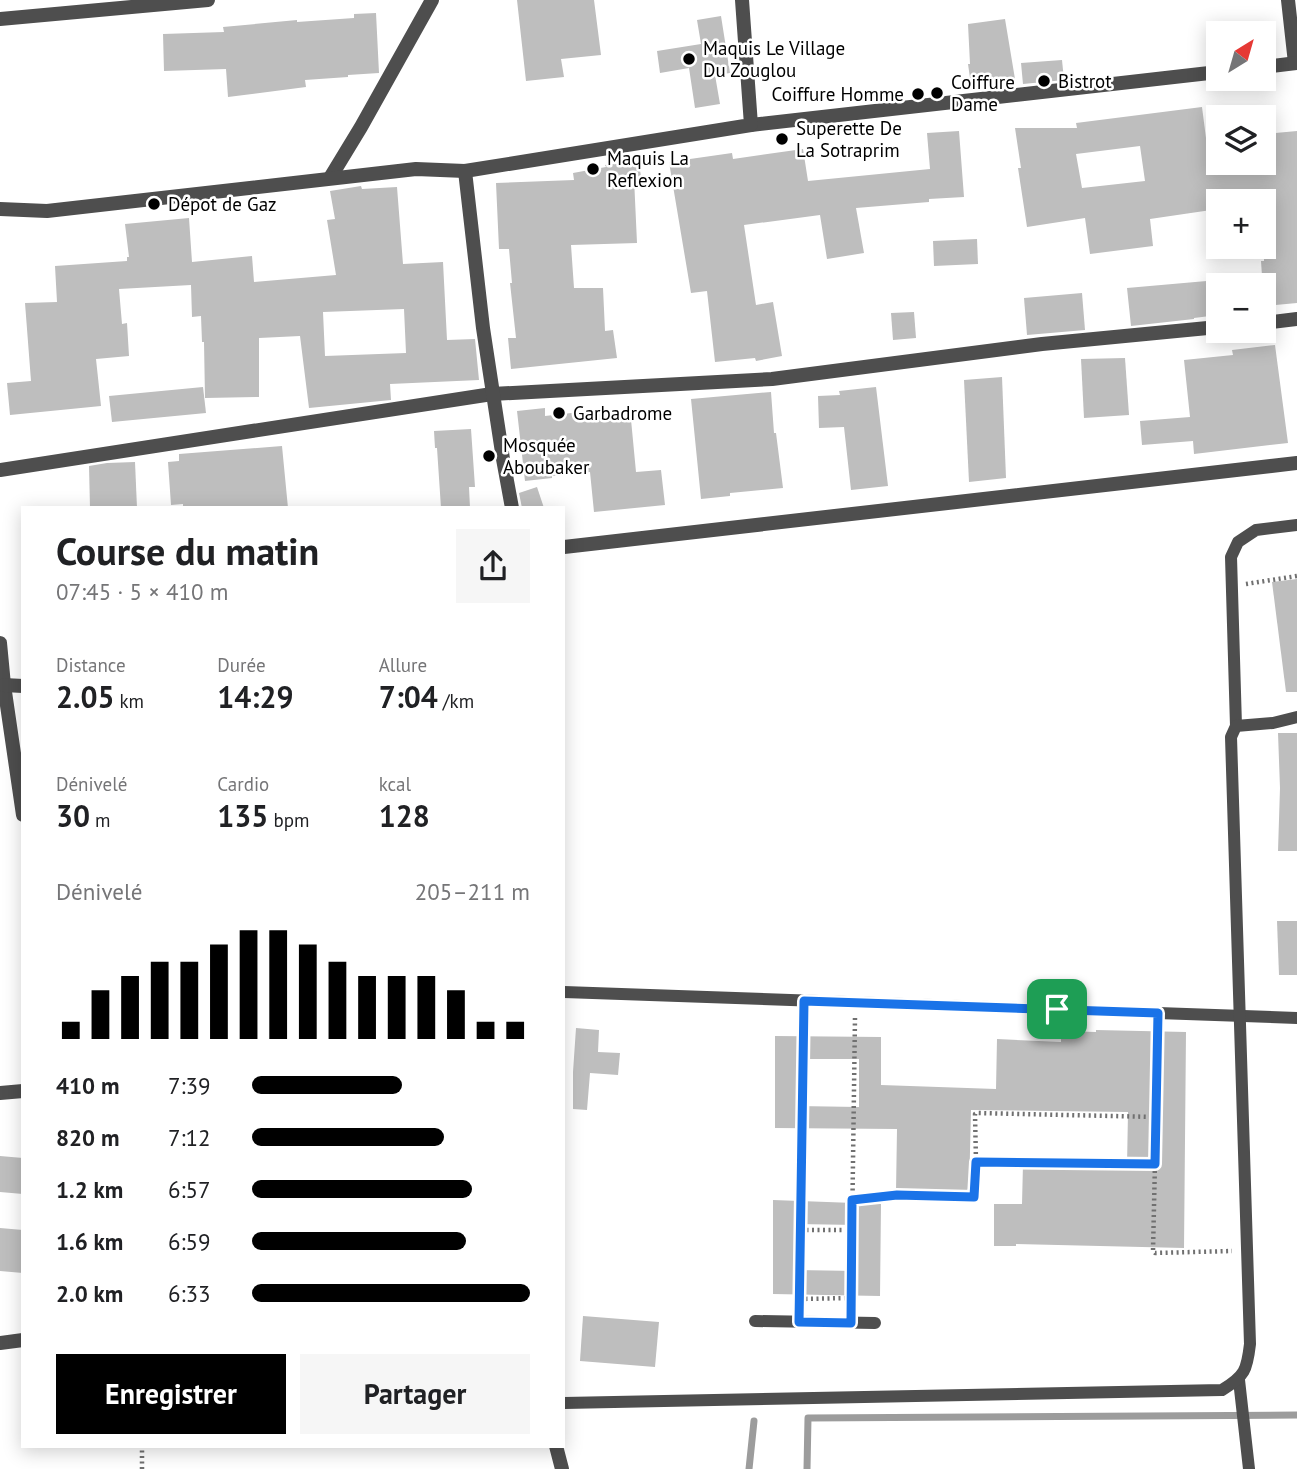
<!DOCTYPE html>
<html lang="fr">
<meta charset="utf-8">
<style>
body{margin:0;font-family:"PT Sans",sans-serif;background:#f6f6f6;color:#202124;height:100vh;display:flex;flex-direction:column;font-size:26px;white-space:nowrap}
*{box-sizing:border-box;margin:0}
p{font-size:23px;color:#757577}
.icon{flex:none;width:38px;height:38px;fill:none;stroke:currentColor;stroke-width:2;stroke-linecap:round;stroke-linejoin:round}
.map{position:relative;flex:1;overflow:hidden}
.panel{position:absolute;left:21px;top:506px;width:544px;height:942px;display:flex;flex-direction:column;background:#fff;border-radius:0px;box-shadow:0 4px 18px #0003}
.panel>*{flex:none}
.needle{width:46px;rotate:37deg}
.tools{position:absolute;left:1206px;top:21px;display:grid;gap:14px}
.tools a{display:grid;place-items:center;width:70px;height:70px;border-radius:0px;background:#fff;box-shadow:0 4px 18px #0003;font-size:35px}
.pin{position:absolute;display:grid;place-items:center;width:60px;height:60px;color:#fff;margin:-30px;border-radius:14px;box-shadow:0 4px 10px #0006}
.round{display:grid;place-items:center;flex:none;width:74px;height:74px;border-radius:0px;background:#f6f6f6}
.overview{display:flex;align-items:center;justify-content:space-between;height:119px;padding:0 35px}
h1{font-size:38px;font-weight:700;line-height:52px}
.figures{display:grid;grid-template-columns:repeat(3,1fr);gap:10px;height:119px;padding:7px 35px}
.figures div{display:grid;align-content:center}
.figures b{font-size:30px;font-weight:700}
.figures small{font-size:19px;font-weight:400}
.figures p{font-size:19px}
.chart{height:196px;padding:14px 35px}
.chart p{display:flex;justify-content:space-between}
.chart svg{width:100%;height:126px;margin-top:7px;stroke:#000;stroke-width:6}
.cta{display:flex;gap:14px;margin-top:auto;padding:14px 35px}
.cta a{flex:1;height:80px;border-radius:0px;background:#000;color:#fff;font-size:28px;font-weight:700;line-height:80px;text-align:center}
.cta a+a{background:#f6f6f6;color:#202124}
ul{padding:0 35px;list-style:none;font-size:23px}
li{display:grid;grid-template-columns:112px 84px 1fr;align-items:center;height:52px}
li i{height:18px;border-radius:9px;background:#000}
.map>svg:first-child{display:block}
</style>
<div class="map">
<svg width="1297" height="1469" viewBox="0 0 1297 1469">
<rect width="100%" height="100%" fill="#fff"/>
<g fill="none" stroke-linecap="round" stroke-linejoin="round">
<g stroke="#9c9c9c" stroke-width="7">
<polyline points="749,1469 754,1421"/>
<polyline points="807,1469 808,1418 1297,1415"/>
</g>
</g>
<g fill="#bebebe" fill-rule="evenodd">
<polygon points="517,0 594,0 601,55 561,59 564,77 526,81"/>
<polygon points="376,13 379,73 348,75 348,77 305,80 306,87 228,97 226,69 164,71 163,34 224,32 223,27 297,20 297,22 354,18 354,14"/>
<polygon points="721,16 730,73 715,75 720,104 695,108 689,68 660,73 657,51 701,44 697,20"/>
<polygon points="1005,19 1015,79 971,85 968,64 970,64 968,24"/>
<polygon points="1062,60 1064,80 1023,84 1021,63"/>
<path d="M1202 107 1206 138 1218 137V163H1264V134L1297 131V303L1264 306 1261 261H1264V201H1218V209L1150 219 1153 246 1090 254 1085 218 1027 227 1018 168H1021L1015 128H1077L1076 123ZM1140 146 1145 181 1082 188 1076 154Z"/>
<polygon points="959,131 964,197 929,199 929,202 856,208 864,253 827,259 820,215 744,225 756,305 773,302 782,356 756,361 755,358 715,362 707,291 691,293 669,162 732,153 733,159 803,149 808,181 930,169 927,133"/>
<polygon points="638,159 641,176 634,178 637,243 571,245 574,288 603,288 605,331 613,330 617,358 511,369 508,338 516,338 510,283 512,283 509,249 499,249 496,183 574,180 573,173 606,167 605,165"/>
<path d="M361 186 362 189 397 187 403 264 443 262 447 340 475 339 479 380 390 384 391 400 309 408 300 336 259 338V397L205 398 204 342H202L201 316 192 317 191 285 119 289 122 324 127 323 129 356 96 359 101 406 10 415 7 383 31 381 25 303 57 302 55 266 127 261V257H129L125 224 189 218 192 262 252 256 254 282 336 275 327 220 335 219 330 191ZM404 309 406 353 325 356 323 312Z"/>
<polygon points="977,239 978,264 934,266 933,241"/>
<polygon points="1218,280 1218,315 1194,318 1194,319 1131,326 1127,288"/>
<polygon points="1082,293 1085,330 1027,335 1024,298"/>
<polygon points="914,312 916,338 893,340 891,313"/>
<polygon points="1275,345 1288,443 1194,454 1193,441 1142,445 1140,421 1190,417 1184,360 1233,355 1232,350"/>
<polygon points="1125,358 1129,415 1084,418 1081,359"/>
<polygon points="1002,377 1006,478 969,482 964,380"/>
<polygon points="203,387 206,413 112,422 109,396"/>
<polygon points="876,387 888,486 851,490 844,427 819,428 818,396 840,395 839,391"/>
<polygon points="771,392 774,433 776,433 783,488 730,493 730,496 701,499 691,399"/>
<polygon points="545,408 545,416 580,412 580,415 630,409 636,472 661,470 665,505 594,512 590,472 552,476 552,478 525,481 517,411"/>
<polygon points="471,429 475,487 469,487 470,508 441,508 437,448 435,448 434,431"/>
<polygon points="282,446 288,508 183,508 183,504 171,505 168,462 179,461 179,454"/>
<polygon points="135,462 137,508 90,508 89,466 107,463"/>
<polygon points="537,487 544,508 522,508 519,493"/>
<polygon points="1297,579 1297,692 1286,692 1272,582"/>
<polygon points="1278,733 1297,733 1297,851 1278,851 1280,788"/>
<polygon points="1277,921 1297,921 1297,975 1279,975"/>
<polygon points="576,1028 599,1030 598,1052 620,1053 618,1075 590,1073 587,1110 573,1109 573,1072"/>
<path d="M1096 1030 1186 1032 1184 1248 1016 1244V1246H994V1204H1022L1023 1164 1127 1166 1128 1112 971 1110 969 1193 896 1191 897 1129 775 1128V1036L881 1037V1085L996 1089 997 1039 1061 1042V1031L1096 1032ZM798 1059H859V1107L797 1106Z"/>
<polygon points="0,1156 23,1158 23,1194 0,1192"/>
<path d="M773 1200 881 1204 880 1296 773 1294ZM796 1224 857 1225 856 1271 796 1270Z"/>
<polygon points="0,1228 23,1230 23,1273 0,1271"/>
<polygon points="583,1316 659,1322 655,1367 580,1361"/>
</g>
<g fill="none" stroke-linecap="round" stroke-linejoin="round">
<g stroke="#707070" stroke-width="4.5" stroke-dasharray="2 3.5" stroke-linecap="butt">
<polyline points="1246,584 1297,576"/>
<polyline points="1158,1028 1153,1251 1155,1253 1232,1251"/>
<polyline points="1155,1164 976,1162 975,1114 977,1113 1156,1117"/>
<polyline points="852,1200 897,1195 974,1197 976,1162"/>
<polyline points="801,1230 852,1230"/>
<polyline points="800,1299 851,1298"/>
<polyline points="851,1306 855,1017"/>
<polyline points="799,1308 804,1016"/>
<polyline points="142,1469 142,1446"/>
</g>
<g stroke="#4e4e4e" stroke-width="12">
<polyline points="1236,726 1231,557 1238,542 1256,530 1297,525"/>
<polyline points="564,992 1297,1018"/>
<polyline points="755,1321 875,1323"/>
<polyline points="1239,1380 1249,1469"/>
<path d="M564 1403 1222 1390C1245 1376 1247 1370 1250 1344L1231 737 1236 726 1273 723 1297 717"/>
</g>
<g stroke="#4e4e4e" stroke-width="14">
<polyline points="1288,0 1295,63"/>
<polyline points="0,19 208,0"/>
<polyline points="1264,67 1297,63"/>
<polyline points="751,125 1218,72"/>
<polyline points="330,178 361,127 432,0"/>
<polyline points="0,209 47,211 416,169 465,171"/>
<polyline points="1264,323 1297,319"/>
<polyline points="0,470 492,394 772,379 1042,344 1218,327"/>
<polyline points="512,508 503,459 483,328 465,171 751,125 742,0"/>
<polyline points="564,547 1297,463"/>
<polyline points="0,643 4,685 23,815"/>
<polyline points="4,685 23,686"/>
<polyline points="0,1093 23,1091"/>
<polyline points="0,1343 23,1340"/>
<polyline points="556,1446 562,1469"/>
</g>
</g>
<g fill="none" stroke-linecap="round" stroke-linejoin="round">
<defs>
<polygon id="route" points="804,1001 1158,1013 1155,1164 976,1162 974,1197 897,1195 852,1200 851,1323 799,1322"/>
</defs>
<use href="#route" stroke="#fff" stroke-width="14"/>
<use href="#route" stroke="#1a73e8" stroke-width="9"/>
</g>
<g fill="#000" stroke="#fff" stroke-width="2.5">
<circle cx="689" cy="59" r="7"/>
<circle cx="1044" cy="81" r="7"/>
<circle cx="937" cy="93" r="7"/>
<circle cx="918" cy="94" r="7"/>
<circle cx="782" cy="139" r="7"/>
<circle cx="593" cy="169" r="7"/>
<circle cx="154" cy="204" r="7"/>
<circle cx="559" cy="413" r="7"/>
<circle cx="489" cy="456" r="7"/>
</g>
<g text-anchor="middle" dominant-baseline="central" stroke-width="5" stroke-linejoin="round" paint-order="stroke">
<g font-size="19" fill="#000" stroke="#fff" text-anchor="start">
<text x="703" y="48">Maquis Le Village<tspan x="703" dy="22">Du Zouglou</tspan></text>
<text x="1058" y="81">Bistrot</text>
<text x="951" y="82">Coiffure<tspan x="951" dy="22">Dame</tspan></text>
<text x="904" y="94" text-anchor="end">Coiffure Homme</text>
<text x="796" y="128">Superette De<tspan x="796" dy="22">La Sotraprim</tspan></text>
<text x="607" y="158">Maquis La<tspan x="607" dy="22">Reflexion</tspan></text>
<text x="168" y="204">Dépot de Gaz</text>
<text x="573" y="413">Garbadrome</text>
<text x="503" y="445">Mosquée<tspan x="503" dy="22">Aboubaker</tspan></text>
</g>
</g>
</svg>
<div class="tools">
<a><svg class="needle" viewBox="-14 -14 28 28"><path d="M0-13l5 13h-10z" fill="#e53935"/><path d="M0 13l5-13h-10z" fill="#757577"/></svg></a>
<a><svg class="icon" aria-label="layers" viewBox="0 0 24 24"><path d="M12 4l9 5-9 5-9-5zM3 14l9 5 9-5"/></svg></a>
<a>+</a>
<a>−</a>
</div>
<div class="pin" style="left:1057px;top:1009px;background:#1e9e55"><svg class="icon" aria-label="arrive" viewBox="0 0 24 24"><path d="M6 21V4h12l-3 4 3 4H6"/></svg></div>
<section class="panel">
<div class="overview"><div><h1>Course du matin</h1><p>07:45 · 5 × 410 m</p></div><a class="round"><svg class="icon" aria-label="share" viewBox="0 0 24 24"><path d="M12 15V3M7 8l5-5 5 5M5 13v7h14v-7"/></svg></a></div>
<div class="figures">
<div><p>Distance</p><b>2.05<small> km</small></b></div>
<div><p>Durée</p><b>14:29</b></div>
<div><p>Allure</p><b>7:04<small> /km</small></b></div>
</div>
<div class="figures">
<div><p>Dénivelé</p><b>30<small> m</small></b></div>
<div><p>Cardio</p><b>135<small> bpm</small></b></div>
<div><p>kcal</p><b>128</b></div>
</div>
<div class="chart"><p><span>Dénivelé</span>205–211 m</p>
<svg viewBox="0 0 160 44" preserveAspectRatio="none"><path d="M5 44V38M15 44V27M25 44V22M35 44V17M45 44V17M55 44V11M65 44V6M75 44V6M85 44V11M95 44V17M105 44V22M115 44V22M125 44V22M135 44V27M145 44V38M155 44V38"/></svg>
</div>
<ul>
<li><b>410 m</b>7:39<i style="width:54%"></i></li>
<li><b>820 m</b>7:12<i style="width:69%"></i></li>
<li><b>1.2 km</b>6:57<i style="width:79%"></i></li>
<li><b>1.6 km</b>6:59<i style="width:77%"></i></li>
<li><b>2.0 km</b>6:33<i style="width:100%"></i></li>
</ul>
<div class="cta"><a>Enregistrer</a><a>Partager</a></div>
</section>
</div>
